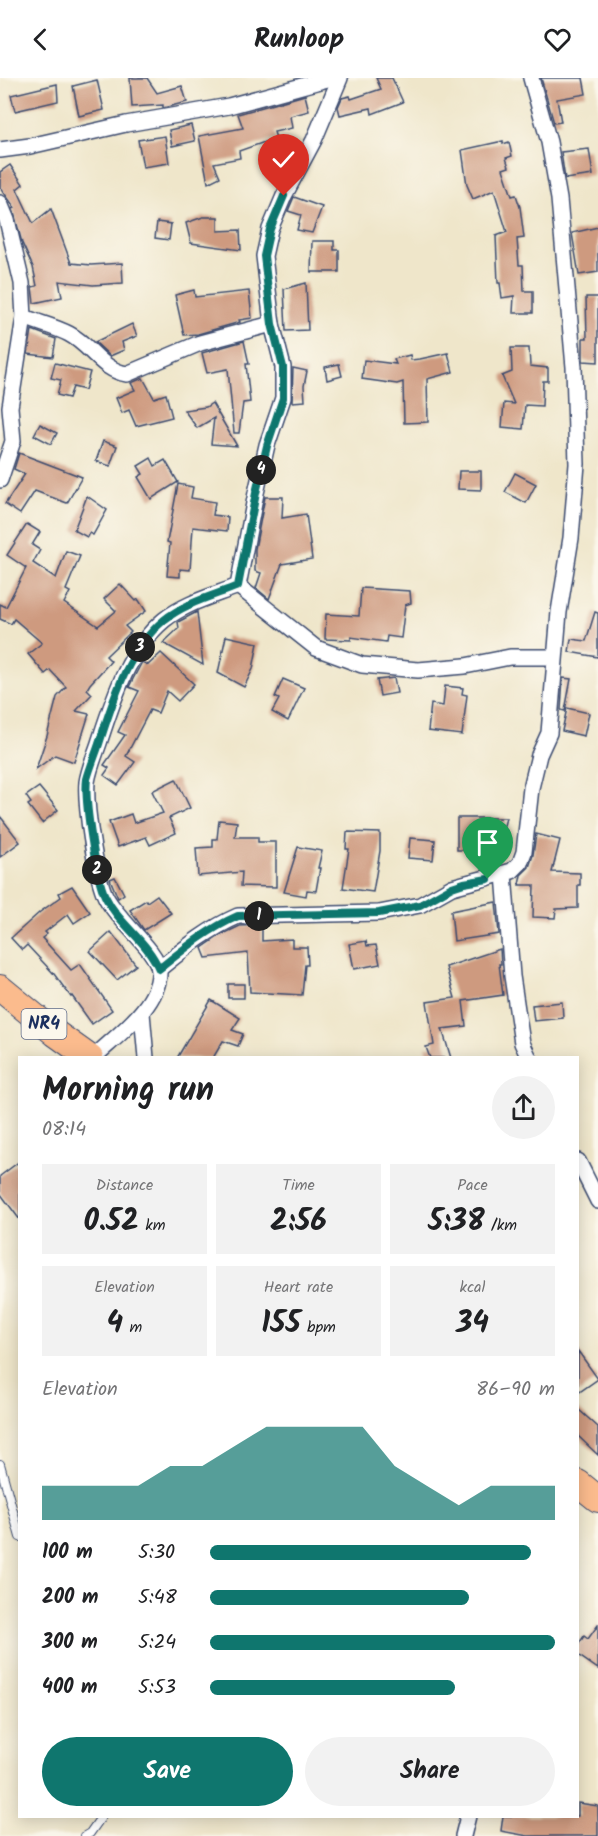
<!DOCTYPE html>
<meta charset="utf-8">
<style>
body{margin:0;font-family:Kalam,sans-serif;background:#f2f2f2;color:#202124;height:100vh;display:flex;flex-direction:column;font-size:22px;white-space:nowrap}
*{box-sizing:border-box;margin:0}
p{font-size:20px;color:#757577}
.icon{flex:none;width:33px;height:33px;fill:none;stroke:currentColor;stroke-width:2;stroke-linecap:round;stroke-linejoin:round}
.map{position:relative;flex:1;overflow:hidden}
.side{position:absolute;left:18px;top:978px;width:561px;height:762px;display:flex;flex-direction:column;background:#fff;border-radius:0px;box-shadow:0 3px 15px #0003}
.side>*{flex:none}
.pin{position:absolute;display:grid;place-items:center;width:51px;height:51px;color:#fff;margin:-62px -26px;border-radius:50% 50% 50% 0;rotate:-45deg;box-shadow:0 0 6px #0007}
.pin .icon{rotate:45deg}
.km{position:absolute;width:30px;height:30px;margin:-15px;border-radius:50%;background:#222;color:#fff;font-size:16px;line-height:30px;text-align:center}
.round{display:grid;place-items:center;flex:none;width:63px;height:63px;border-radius:32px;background:#f2f2f2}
.head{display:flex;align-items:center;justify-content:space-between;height:102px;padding:0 24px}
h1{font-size:33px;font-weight:600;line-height:45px}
.metrics{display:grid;grid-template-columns:repeat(3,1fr);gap:9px;height:102px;padding:6px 24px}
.metrics div{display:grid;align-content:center;border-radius:0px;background:#f2f2f2;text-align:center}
.metrics b{font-size:30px;font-weight:600}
.metrics small{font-size:16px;font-weight:400}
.metrics p{font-size:16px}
.chart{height:168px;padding:12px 24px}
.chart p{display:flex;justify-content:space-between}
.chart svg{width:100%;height:108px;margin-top:6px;fill:#0f766e;opacity:.7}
.primary-button{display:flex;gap:12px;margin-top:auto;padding:12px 24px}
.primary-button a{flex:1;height:69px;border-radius:36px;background:#0f766e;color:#fff;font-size:24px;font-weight:600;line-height:69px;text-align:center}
.primary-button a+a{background:#f2f2f2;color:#202124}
ul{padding:0 24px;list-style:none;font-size:20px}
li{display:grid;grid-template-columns:96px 72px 1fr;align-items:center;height:45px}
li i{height:15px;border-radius:8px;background:#0f766e}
header{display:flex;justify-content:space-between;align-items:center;height:78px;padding:0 24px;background:#fff;font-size:27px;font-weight:600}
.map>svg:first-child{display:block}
</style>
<header><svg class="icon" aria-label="back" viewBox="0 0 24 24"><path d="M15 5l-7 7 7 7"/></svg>Runloop<svg class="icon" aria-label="heart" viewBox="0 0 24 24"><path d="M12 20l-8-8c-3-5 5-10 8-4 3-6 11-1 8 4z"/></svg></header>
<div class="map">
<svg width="598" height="1758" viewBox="0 0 598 1758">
<rect width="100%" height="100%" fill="#fbf7ec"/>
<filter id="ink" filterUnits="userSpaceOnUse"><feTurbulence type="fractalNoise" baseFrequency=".0167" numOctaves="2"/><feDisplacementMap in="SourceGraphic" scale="12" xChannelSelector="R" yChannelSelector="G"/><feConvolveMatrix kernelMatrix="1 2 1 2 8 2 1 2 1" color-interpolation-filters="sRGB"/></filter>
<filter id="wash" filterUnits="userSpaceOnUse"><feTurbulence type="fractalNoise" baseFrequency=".008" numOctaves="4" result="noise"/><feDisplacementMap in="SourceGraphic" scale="24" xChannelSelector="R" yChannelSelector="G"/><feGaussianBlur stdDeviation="1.35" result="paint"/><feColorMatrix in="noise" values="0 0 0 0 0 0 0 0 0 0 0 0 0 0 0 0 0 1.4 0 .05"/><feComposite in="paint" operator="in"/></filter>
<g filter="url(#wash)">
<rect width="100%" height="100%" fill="#efe6ca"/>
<g id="blocks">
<g fill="#ce9a7f">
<polygon points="130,0 147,0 157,15 182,8 187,24 163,30 163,27 132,29"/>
<polygon points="376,0 392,0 403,24 372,36 371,30 340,37 338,29 342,20 350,18 351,21 381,11"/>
<polygon points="541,0 583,0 586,16 557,21 561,44 554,45"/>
<polygon points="97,2 104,32 79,38 73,8"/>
<polygon points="57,6 58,23 15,33 11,17"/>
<polygon points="305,17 309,33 290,38 292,50 274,54 276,60 239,73 240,80 214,85 220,99 208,105 199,58 243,50 238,36"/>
<polygon points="191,47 195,63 172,68 169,52"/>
<polygon points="165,58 169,85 143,89 138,62"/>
<polygon points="503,63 503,66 509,64 512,78 506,80 509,89 503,91 512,118 516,117 520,129 524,160 517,161 519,187 523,187 524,213 533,213 533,235 513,235 514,218 502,220 500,205 498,205 496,158 507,154 494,112 473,121 467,107 462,72"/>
<polygon points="589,71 593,97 565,101 561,74"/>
<polygon points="10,87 23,106 17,111 33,145 51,131 71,185 91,187 122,185 123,205 93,207 59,203 62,219 34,225 32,209 37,208 33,189 22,165 13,131 15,130 0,109 0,94"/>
<polygon points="294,119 322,129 312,155 297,152 301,137 288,133"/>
<polygon points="203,139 218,139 218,153 240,152 241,172 191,165 186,145"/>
<polygon points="157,144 171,146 169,162 155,160"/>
<polygon points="598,149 598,194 579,197 572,155"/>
<polygon points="312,163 334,163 334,172 339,172 339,194 311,194"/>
<polygon points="306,205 308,252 286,253 284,211"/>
<polygon points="194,212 195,219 249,213 252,240 239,242 240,244 198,256 184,257 175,217"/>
<polygon points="586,219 598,219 598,284 583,283 583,260 587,260"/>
<polygon points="132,246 137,258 122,264 124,272 110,278 95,264"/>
<polygon points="32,252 56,261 53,279 28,276"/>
<polygon points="244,263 249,286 246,286 250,324 243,325 239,355 234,355 228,291 207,295 202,275"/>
<polygon points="511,270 529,270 530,288 548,290 548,303 543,303 542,328 525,327 523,351 502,349 504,325 514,326 502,298 512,294"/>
<polygon points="448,275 453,294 427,301 428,344 404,345 403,304 397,306 362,301 364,282 396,286 394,281 410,277 411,282 420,281"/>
<polygon points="55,285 90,294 85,312 73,309 69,320 57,317 61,302 51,300"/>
<polygon points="339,286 342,298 327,302 325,289"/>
<polygon points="293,290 307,293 304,308 305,323 292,324"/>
<polygon points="143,300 154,320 166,316 172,339 136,348 129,332 122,335 116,320 135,312 131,305"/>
<polygon points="212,325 219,337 237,368 211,366 214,340 197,350 184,332 206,329"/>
<polygon points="40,346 57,355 51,366 34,357"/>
<polygon points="103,363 117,368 110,388 96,383"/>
<polygon points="19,375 82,399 67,425 35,413 20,436 5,426 25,396 14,391"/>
<polygon points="151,380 155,388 165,382 178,404 151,421 138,399 143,396 138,388"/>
<polygon points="459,393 481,393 481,412 458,411"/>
<polygon points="515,395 536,406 526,425 505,414"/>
<polygon points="178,406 193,409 191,420 215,424 213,437 228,439 227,453 193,449 190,492 180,491 180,499 167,498 170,465 167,464"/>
<polygon points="87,418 107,432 93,457 89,455 87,459 74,452"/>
<polygon points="265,419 283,419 282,440 306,436 312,481 282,486 269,521 256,510 261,495 255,493 255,471"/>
<polygon points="27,446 40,454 32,467 40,472 33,485 56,500 66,473 80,478 66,512 70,514 64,525 98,548 116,533 104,521 120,506 136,523 138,521 146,533 125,548 131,554 106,578 111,583 90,606 87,611 92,616 76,633 89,636 74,684 55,677 36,691 47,658 57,619 66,609 50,592 45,596 28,576 42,565 14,541 11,546 0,541 0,526 6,529 26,490 7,477"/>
<polygon points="361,510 410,513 411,525 405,527 401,560 387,558 386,564 351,559 351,562 325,561 326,536 359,538"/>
<polygon points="197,534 203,587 163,565 179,550 178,544"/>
<polygon points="595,534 598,535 598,579 569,574 571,561 586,563"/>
<polygon points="226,558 258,565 253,591 244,609 218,595"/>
<polygon points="161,575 194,606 178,623 167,613 158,635 150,632 126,678 135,684 118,707 104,697 109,690 104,687 125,657 118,654 139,613 129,609 132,603 142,584 148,587"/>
<polygon points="394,600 397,615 380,618 377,602"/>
<polygon points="563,600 571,601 565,633 561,632"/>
<polygon points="283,601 304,610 288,643 272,634 279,621 275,619"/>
<polygon points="445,608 463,610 462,616 467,617 462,657 428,653 431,626 443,628"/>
<polygon points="567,630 589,635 584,658 562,653"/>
<polygon points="176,701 190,730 169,740 176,755 150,767 146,759 118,769 109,744 131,736 134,745 163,735 152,713"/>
<polygon points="39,709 58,732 42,745 28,727 31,725 26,718"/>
<polygon points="0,738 20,764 0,779"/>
<polygon points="457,740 506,740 502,755 489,752 489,772 457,772"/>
<polygon points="219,742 237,744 235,759 258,759 258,764 276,764 276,809 241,808 242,794 198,798 196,770 213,769 213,761 217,761"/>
<polygon points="347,754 380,755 380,773 373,814 343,810 349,771 346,771"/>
<polygon points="536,756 560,762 552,794 580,795 580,807 578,807 578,830 556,831 555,840 533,839 534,807 519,807 521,797 529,789 533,777"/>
<polygon points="410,760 435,762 433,782 408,780"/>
<polygon points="298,769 322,773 318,790 320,790 316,813 307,812 306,818 284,814"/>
<polygon points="115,799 124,816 118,820 110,801"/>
<polygon points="72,808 90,834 74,845 68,836 45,854 47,856 42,860 71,892 80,886 112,932 92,946 72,918 71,919 54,896 27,867 22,872 11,860 40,834 61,819 59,815"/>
<polygon points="157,817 171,835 144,852 130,832 146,822 147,824"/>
<polygon points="496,824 499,856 454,863 451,833"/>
<polygon points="262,847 262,863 292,861 292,869 307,869 308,887 305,887 302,917 250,914 248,875 206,880 202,870 221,857 240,848"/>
<polygon points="111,854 136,887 117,902 90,873"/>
<polygon points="366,863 367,868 376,867 380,886 354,891 349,866"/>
<polygon points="500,871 501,886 499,886 503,917 463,923 466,948 442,951 451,980 430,980 426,969 434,967 427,924 455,920 446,889"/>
<rect x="228" y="906" width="16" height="14"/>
<polygon points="211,922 240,940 232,952 243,956 238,968 223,963 213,980 177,980"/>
<polygon points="562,924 563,940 534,943 532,927"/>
<polygon points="20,1083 20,1142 0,1115 0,1098"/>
<polygon points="578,1273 598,1301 578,1315"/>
<polygon points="578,1331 598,1349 598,1377 578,1358"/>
<polygon points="598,1547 598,1591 578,1577 578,1567 584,1558 588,1561"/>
<polygon points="578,1725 598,1728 598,1758 528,1758 501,1753 503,1738 578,1738"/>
</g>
</g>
</g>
<g filter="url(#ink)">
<use href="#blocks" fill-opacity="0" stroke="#3b4a6e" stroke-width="1.5"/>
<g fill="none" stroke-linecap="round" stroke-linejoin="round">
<defs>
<g id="service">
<polyline points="0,1386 20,1459"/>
<polyline points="85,1758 90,1755 102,1738"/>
</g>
<g id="minor">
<polyline points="0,72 30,68 126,46 229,28 331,0"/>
<polyline points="0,125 7,142 22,205 24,239 10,329 13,363 0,402"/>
<path d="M24 239C39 245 56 249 69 256 92 268 101 292 127 296L200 265 272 246"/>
<polyline points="238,508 316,570 362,587 418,592 465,588 510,579 554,579"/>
<polyline points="504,796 512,898 522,965 529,980"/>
<path d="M159 891C184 871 208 851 238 838L379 835 420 827 452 809 512 793 520 785 524 774 531 710 539 677 549 655 559 534 571 460 577 386 574 289 559 121 549 64 531 0"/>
<polyline points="142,935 146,980"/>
<path d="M93 980C116 958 161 927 159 892 158 872 113 839 104 815 95 792 85 728 87 704 89 691 95 677 99 665 113 622 128 572 164 542 185 525 213 518 238 508L256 415 267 367 283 320V289L272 246 264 178 270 151 284 118 314 62 340 0"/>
<polyline points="578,1083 598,1123"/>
<polyline points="463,1758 468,1738"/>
</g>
<g id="trunk">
<polyline points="0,910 55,955 90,980"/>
<polyline points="578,1405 598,1421"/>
</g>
</defs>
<use href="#service" stroke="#3b4a6e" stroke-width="10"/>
<use href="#minor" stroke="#3b4a6e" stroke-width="18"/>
<use href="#trunk" stroke="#3b4a6e" stroke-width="28"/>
<use href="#service" stroke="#fff" stroke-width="8"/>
<use href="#minor" stroke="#fff" stroke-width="15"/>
<use href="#trunk" stroke="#fbbb8d" stroke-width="26"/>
</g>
</g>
<g fill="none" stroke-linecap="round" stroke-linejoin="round" filter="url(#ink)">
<defs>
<path id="route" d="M284 118 270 151 264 178 272 246 283 289V320L267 368 256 415 238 508C213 518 185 525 164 542 127 573 113 623 99 666 95 678 90 690 87 701 84 721 96 800 105 818 118 846 147 862 159 891 184 871 208 851 238 838L379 835 420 827 452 809 464 805 488 801"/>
</defs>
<use href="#route" stroke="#fff" stroke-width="12"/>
<use href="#route" stroke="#0f766e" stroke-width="8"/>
</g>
<g text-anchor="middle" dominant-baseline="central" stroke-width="5" stroke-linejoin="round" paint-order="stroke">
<rect fill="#fbf7ec" stroke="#5e6b89" stroke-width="1.5" x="21.5" y="931" width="45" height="30" rx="4.5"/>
<g font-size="18" font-weight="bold" fill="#1b2f5e">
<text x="44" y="946">NR4</text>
</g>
</g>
</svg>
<div class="pin" style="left:488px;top:801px;background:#1e9e55"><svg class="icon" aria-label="arrive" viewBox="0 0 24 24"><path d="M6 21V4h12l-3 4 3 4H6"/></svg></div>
<div class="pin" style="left:284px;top:118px;background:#d93025"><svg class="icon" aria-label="check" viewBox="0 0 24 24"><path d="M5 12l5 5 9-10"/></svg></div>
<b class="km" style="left:259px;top:838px">1</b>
<b class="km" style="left:97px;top:792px">2</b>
<b class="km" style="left:140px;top:569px">3</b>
<b class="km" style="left:261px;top:392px">4</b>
<section class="side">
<div class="head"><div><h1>Morning run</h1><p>08:14</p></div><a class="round"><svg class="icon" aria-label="share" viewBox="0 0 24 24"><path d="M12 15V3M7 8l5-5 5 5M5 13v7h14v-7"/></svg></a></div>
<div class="metrics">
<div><p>Distance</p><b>0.52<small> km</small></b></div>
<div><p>Time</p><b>2:56</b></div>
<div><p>Pace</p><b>5:38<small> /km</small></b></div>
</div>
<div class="metrics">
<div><p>Elevation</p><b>4<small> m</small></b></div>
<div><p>Heart rate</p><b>155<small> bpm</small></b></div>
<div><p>kcal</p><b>34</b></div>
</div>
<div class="chart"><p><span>Elevation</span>86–90 m</p>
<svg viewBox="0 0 160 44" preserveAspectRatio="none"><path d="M0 44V30L10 30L20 30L30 30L40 22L50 22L60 14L70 6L80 6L90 6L100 6L110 22L120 30L130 38L140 30L150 30L160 30V44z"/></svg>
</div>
<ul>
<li><b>100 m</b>5:30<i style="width:93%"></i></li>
<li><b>200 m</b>5:48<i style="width:75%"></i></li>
<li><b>300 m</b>5:24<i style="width:100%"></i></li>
<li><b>400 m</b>5:53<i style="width:71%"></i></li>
</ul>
<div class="primary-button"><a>Save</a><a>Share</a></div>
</section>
</div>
